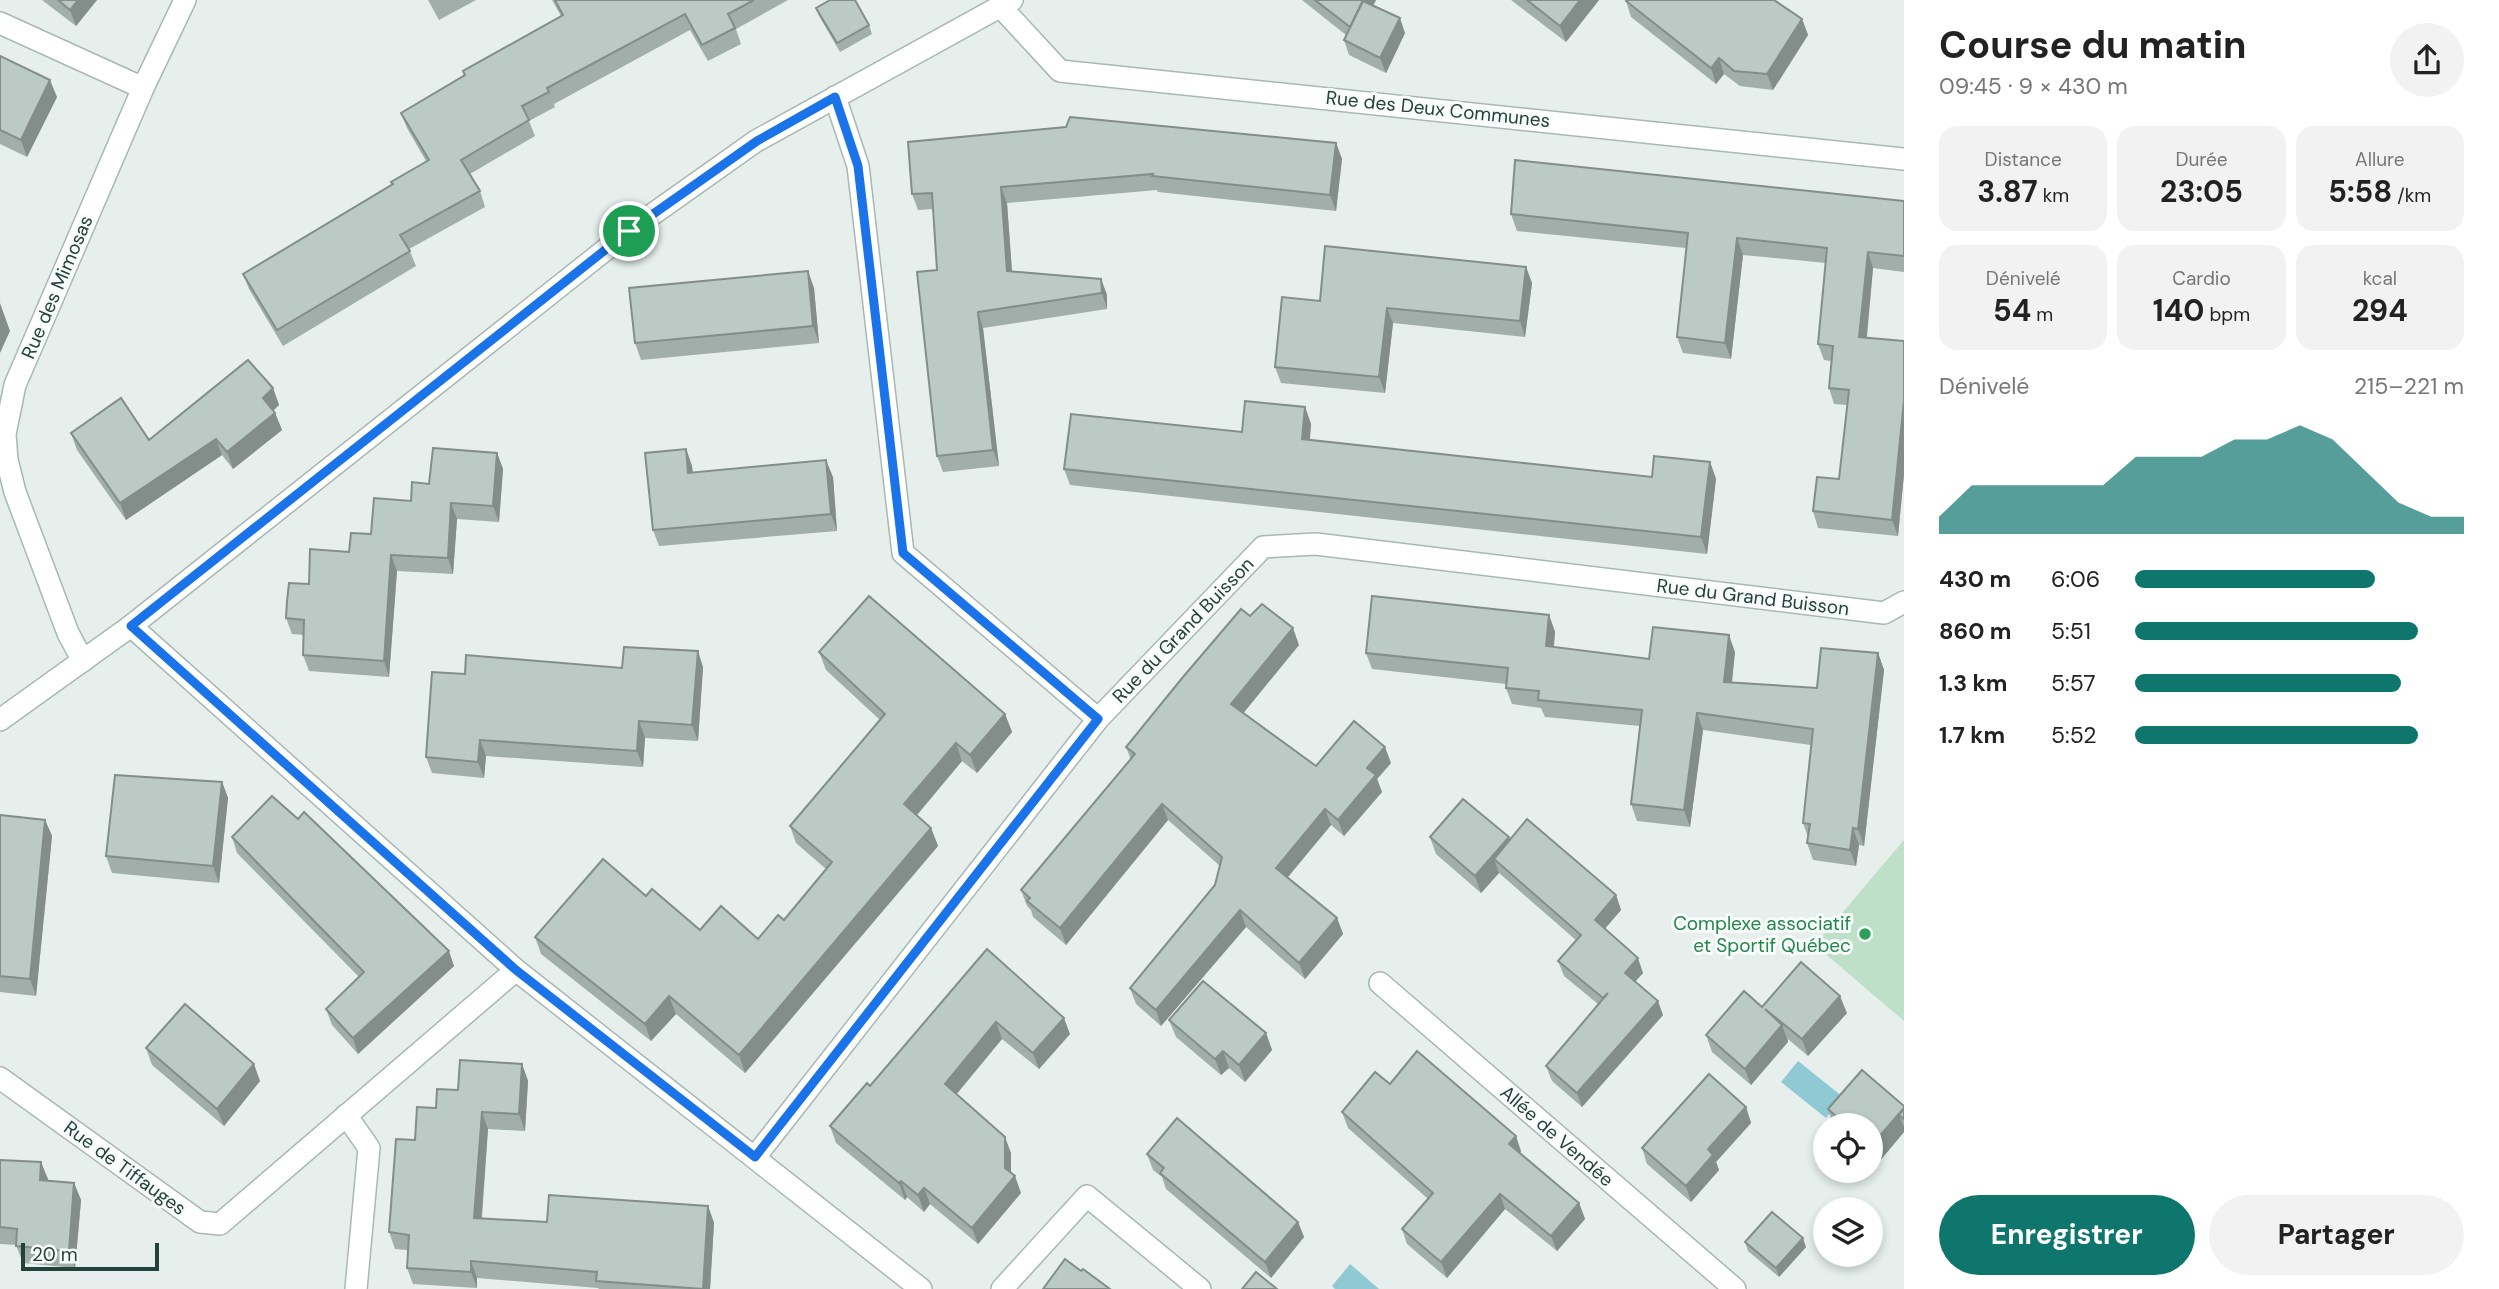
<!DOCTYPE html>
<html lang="fr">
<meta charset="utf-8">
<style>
body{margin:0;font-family:"DM Sans",sans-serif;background:#f2f2f2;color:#222;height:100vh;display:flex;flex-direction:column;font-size:26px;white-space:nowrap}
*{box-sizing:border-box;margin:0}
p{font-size:23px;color:#767676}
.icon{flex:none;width:38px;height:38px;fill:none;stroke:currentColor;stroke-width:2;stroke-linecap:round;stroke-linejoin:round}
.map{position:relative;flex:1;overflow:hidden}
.details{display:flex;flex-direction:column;background:#fff;width:595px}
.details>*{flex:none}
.fabs{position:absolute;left:1813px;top:1113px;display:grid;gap:14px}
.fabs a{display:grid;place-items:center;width:70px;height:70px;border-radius:50%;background:#fff;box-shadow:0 4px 10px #0003;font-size:35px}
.scale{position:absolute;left:21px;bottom:18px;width:138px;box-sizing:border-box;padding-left:7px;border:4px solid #24423a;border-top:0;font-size:19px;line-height:24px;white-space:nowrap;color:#24423a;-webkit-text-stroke:5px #f7fbf9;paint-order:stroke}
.pin{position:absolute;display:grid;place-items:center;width:60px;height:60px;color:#fff;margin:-30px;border:4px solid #fff;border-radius:50%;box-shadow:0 2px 7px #0007}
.round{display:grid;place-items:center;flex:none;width:74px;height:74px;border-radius:37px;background:#f2f2f2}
.head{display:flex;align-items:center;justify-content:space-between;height:119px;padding:0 35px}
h1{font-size:38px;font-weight:700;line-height:52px}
.metrics{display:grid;grid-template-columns:repeat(3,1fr);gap:10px;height:119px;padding:7px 35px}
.metrics div{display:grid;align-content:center;border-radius:18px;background:#f2f2f2;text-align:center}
.metrics b{font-size:30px;font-weight:700}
.metrics small{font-size:19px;font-weight:400}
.metrics p{font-size:19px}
.chart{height:196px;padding:14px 35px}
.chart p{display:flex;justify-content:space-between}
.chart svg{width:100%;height:126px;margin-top:7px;fill:#0f766e;opacity:.7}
.cta{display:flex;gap:14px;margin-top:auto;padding:14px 35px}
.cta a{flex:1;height:80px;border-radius:42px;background:#0f766e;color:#fff;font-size:28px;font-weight:700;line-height:80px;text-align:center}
.cta a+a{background:#f2f2f2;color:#222}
ul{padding:0 35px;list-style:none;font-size:23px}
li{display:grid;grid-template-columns:112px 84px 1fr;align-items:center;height:52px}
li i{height:18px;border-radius:9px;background:#0f766e}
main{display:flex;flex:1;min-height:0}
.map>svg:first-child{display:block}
</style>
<main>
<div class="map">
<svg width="1904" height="1289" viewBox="0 0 1904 1289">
<rect width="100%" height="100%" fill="#e6efeb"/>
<polygon fill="#bfe0c8" points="1904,840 1904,1021 1815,945"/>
<g fill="#8ec9d4">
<polygon points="1798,1061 1843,1097 1826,1118 1781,1082"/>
<polygon points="1350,1264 1379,1289 1335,1289 1332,1286"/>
</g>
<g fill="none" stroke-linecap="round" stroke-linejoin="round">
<defs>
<g id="minor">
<polyline points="1000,6 1060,71 1904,159"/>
<polyline points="0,23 143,88"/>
<polyline points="835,97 858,166 903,553 1098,719"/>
<polyline points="131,626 516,970 921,1289"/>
<polyline points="83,661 68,633 15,492 7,460 5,434 15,385 143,88 185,0"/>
<polyline points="0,720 131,626 629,231 756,141 1012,0"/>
<polyline points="1380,983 1735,1289"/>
<polyline points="0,1078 200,1222 220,1224 516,970"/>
<polyline points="346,1115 369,1148 356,1289"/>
<polyline points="755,1157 1098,719 1263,547 1316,544 1884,613 1904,602"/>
<polyline points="1002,1289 1087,1196 1200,1289"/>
</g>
</defs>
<use href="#minor" stroke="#a8b8b2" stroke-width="24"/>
<use href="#minor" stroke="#fff" stroke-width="21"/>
</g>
<g fill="#a1aea9">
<polygon points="42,0 97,0 76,26"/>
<polygon points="428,0 476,0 439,20"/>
<polygon points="552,0 788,0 736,29 741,44 708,61 690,30 554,104 555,107 529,121 535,136 470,174 480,191 485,207 409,249 416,266 283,346 249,289 243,274 392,184 426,161 407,128 401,113 465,75 463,71 561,16"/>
<polygon points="1302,0 1376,0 1373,5 1405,33 1386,73 1349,55 1344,40 1346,35"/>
<polygon points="1511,0 1599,0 1566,42"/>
<polygon points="1626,1 1802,19 1808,35 1773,90 1740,86 1724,74 1716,84 1631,17"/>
<polygon points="816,8 869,25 872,34 840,52 819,16"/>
<polygon points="0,56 57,97 27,157 0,144"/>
<polygon points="1336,143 1342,159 1336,211 1158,192 1157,190 1007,203 1012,271 1101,279 1107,295 1107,309 983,328 999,466 943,472 937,456 937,270 933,209 918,210 912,194"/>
<polygon points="1904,201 1904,272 1873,268 1867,338 1904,341 1904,474 1898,536 1818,528 1813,511 1839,479 1847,405 1834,404 1829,388 1831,361 1824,360 1818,344 1826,263 1743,255 1731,359 1683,353 1677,337 1686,248 1517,231 1511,214"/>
<polygon points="1526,267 1532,283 1525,337 1393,323 1385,393 1281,383 1275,367 1320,301"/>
<polygon points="814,288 819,343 641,360 635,343"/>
<polygon points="273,388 279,405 273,410 275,413 282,430 233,469 222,455 126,520 77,450 71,433 149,440"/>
<polygon points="1305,407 1311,424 1310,440 1652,477 1710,462 1716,479 1707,554 1070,485 1064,469 1242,432"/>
<polygon points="686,449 692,466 693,473 833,477 837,531 659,546 653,530"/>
<polygon points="497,453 503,469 499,522 457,519 453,574 397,571 389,677 309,671 303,655 304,635 292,634 286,618 309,584 411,501 429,484"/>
<polygon points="1549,615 1555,632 1554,647 1649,659 1735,652 1732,682 1817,688 1878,653 1884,670 1864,846 1859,845 1856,866 1813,860 1807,843 1808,837 1803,823 1811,745 1703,730 1690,827 1637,821 1631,804 1640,726 1545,717 1541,708 1512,704 1506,688 1506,684 1372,669 1366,653"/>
<polygon points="1250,616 1299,645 1243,713 1316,766 1391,763 1377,779 1382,792 1344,836 1331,825 1288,877 1337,918 1343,934 1305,979 1246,927 1161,1026 1136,1004 1130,988 1215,885 1220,866 1168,820 1066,945 1033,917 1031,910 1027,906 1021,890 1131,760 1126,747"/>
<polygon points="819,652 1005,714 1012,732 977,773 962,761 917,815 931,828 938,846 745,1073 676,1014 651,1041 541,954 535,937 646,896 700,930 758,939 784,920 826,869 796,843 790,826 880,720 826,670"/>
<polygon points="703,667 698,741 645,738 643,767 486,756 484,778 432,773 426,757 465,674 622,668"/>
<polygon points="222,782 228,798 219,883 112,873 106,856"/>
<polygon points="0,815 45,820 52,836 36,996 0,992"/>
<polygon points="232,837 454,966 358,1054 332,1025 326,1009 359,977 237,853"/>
<polygon points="1430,837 1510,840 1616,895 1621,910 1605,929 1643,973 1635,982 1663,1015 1582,1107 1552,1081 1546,1066 1598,1004 1564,976 1558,961 1577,941 1499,873 1481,893 1436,854"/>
<polygon points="987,949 1070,1034 1039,1069 1002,1039 956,1094 1011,1153 1011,1173 1021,1193 978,1244 930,1204 924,1212 907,1197 905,1200 836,1143 830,1126 870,1086"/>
<polygon points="1762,1007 1847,1013 1808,1056 1788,1039 1788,1042 1751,1085 1712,1052 1706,1035"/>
<polygon points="1169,1020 1266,1033 1272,1050 1245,1082 1229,1068 1221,1075 1176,1037"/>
<polygon points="146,1048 260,1081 224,1126 152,1065"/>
<polygon points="522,1064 528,1081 525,1131 488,1129 482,1219 547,1222 708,1206 714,1223 710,1289 599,1289 598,1288 477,1278 477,1288 413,1284 407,1268 408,1250 395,1249 389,1232 415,1140 436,1108 458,1090"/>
<polygon points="1390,1084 1521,1151 1520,1153 1579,1203 1585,1219 1557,1251 1505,1209 1447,1278 1407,1244 1402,1229 1428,1199 1348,1128 1342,1112"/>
<polygon points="1904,1106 1904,1132 1878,1163 1871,1158 1871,1125 1833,1125 1828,1109"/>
<polygon points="1746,1107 1751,1123 1716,1162 1719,1170 1691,1202 1647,1164 1642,1148"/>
<polygon points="1147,1154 1298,1222 1304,1237 1271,1278 1166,1189 1162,1177 1153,1170"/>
<polygon points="0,1160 41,1162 47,1181 74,1183 81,1200 75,1268 23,1263 16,1245 0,1244"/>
<polygon points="1745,1242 1806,1247 1779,1277 1748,1251"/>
</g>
<g fill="#838d89">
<polygon points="78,0 97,0 76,26 70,10"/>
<polygon points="1363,0 1376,0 1355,42"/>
<polygon points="1580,0 1599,0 1566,42 1560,26"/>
<polygon points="1400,18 1405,33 1386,73 1380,58"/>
<polygon points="1802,19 1808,35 1773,90 1767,74"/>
<polygon points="1719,58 1724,74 1716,84 1711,68"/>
<polygon points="50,80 57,97 27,157 21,140"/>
<polygon points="1336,143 1342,159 1336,211 1330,195"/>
<polygon points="1001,187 1007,203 1013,286 1007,271"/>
<polygon points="1737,238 1743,255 1731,359 1725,343"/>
<polygon points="1868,252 1873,268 1865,353 1859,337"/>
<polygon points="1526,267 1532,283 1525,337 1520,321"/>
<polygon points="808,271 814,288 819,343 813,326"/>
<polygon points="1101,279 1107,295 1107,309 1102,293"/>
<polygon points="0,303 10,331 0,353"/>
<polygon points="1387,308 1393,323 1385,393 1379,377"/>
<polygon points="978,312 983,328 999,466 993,450"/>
<polygon points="273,388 279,405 269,415 263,398"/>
<polygon points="1904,400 1904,474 1898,536 1892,520"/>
<polygon points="1305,407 1311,424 1308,456 1302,439"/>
<polygon points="275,413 282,430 233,469 227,452"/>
<polygon points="216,439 222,455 126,520 120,503"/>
<polygon points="686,449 692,466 694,490 688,473"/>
<polygon points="497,453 503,469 499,522 493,506"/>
<polygon points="826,460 833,477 837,531 831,514"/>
<polygon points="1710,462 1716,479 1707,554 1701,537"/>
<polygon points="451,503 457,519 453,574 448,558"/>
<polygon points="391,555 397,571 389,677 384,661"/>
<polygon points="1549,615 1555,632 1552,663 1546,646"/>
<polygon points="1293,628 1299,645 1237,721 1231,704"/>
<polygon points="1729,635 1735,652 1730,698 1724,682"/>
<polygon points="698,651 703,667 698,741 692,725"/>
<polygon points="1878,653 1884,670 1864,846 1858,829"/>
<polygon points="1697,713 1703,730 1690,827 1684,810"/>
<polygon points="1005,714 1012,732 977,773 970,755"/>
<polygon points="639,721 645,738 643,767 637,751"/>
<polygon points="480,740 486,756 484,778 478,762"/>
<polygon points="956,743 962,761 911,822 904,804"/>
<polygon points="1385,747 1391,763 1377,779 1382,792 1344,836 1338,820 1367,768"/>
<polygon points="222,782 228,798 219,883 213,866"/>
<polygon points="1162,804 1168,820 1066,945 1060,928"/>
<polygon points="1325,809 1331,825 1282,884 1276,868"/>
<polygon points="45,820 52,836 36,996 30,979"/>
<polygon points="931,828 938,846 745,1073 739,1055"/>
<polygon points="1853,828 1859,845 1856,866 1850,850"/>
<polygon points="1509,837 1515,854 1494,859 1499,873 1481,893 1475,876"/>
<polygon points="1616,895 1621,910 1600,934 1595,920"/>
<polygon points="1240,910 1246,927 1161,1026 1156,1010"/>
<polygon points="1337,918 1343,934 1305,979 1299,963"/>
<polygon points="449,951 454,966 358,1054 353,1038"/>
<polygon points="1638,958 1643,973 1630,987 1625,973"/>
<polygon points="669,996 676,1014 651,1041 645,1024"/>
<polygon points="1840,996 1847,1013 1808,1056 1802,1039"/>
<polygon points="1658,1001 1663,1015 1582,1107 1577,1093"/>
<polygon points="1064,1018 1070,1034 1039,1069 1033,1053"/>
<polygon points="996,1022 1002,1039 951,1101 945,1084"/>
<polygon points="1782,1025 1788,1042 1751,1085 1745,1069"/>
<polygon points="1266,1033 1272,1050 1245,1082 1239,1065"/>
<polygon points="1223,1051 1229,1068 1221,1075 1215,1059"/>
<polygon points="254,1064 260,1081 224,1126 217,1109"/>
<polygon points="522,1064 528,1081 525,1131 519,1114"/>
<polygon points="1746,1107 1751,1123 1716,1162 1719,1170 1691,1202 1686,1186 1708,1149"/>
<polygon points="1904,1108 1899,1115 1904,1127 1904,1132 1878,1163 1871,1146"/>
<polygon points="482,1112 488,1129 480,1235 474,1218"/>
<polygon points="1516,1136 1521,1151 1514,1159 1509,1144"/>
<polygon points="1005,1137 1011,1153 1011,1180 1015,1176 1021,1193 978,1244 972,1228 1005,1168"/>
<polygon points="41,1162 48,1179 47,1197 40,1180"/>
<polygon points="901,1181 907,1197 905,1200 899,1183"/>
<polygon points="74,1183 81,1200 75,1268 69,1251"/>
<polygon points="924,1188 930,1204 924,1212 918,1195"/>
<polygon points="1500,1194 1505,1209 1447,1278 1441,1262"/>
<polygon points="1579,1203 1585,1219 1557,1251 1551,1236"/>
<polygon points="708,1206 714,1223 710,1289 703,1289"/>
<polygon points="1298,1222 1304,1237 1271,1278 1265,1262"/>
<polygon points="1803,1238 1806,1247 1779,1277 1776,1268"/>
<polygon points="471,1261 477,1278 477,1288 471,1272"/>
</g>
<g fill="#bbcac4" stroke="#838d89" stroke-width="2">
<polygon points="58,0 78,0 70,10"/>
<polygon points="555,0 754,0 728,14 735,28 702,45 685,14 547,88 549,92 522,106 529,120 461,160 480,191 400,235 410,251 277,330 243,274 393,184 391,182 429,160 401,113 465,75 463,71 563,15"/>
<polygon points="830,0 855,0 869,25 837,43 816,8"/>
<polygon points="1315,0 1363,0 1350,27"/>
<polygon points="1527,0 1580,0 1560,26"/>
<polygon points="1627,0 1774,0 1802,19 1767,74 1734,71 1719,58 1711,68 1626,1"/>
<polygon points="1363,1 1400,18 1380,58 1344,40"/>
<polygon points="0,56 50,80 21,140 0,130"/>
<polygon points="1070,117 1336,143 1330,195 1152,176 1153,174 1001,187 1007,271 1101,279 1102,293 978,312 993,450 937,456 917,272 937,270 932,193 912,194 908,142 1066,127"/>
<polygon points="1515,160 1904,201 1904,256 1868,252 1859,337 1904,341 1904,400 1892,520 1813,511 1817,477 1839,479 1849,390 1829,388 1833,346 1818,344 1827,248 1737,238 1725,343 1677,337 1688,233 1511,214"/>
<polygon points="1325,246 1526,267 1520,321 1387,308 1379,377 1275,367 1282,297 1320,301"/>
<polygon points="808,271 813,326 635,343 629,288"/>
<polygon points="248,360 273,388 263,398 275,413 227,452 216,439 120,503 71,433 121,398 149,440"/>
<polygon points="1245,401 1305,407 1302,439 1652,477 1654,456 1710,462 1701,537 1064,469 1071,414 1242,432"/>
<polygon points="433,448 497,453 493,506 451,503 448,558 391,555 384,661 303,655 304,620 286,618 287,601 289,583 309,584 310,549 349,552 351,533 371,534 374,498 411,501 412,482 429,484"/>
<polygon points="686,449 688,473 826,460 831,514 653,530 645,453"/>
<polygon points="869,596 1005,714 970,755 956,743 904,804 931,828 739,1055 669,996 645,1024 535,937 603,859 646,896 652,889 700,930 721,906 758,939 778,915 784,920 832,862 790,826 885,714 819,652"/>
<polygon points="1372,596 1549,615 1546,646 1649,659 1653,627 1729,635 1724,682 1817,688 1821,648 1878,653 1858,829 1853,828 1850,850 1807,843 1810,824 1803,823 1813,729 1697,713 1684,810 1631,804 1642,710 1538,700 1539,691 1506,688 1508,668 1366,653"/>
<polygon points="1262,604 1293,628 1231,704 1316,766 1354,721 1385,747 1367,768 1376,775 1338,820 1325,809 1276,868 1337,918 1299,963 1240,910 1156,1010 1130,988 1215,885 1222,857 1162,804 1060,928 1027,901 1030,898 1021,890 1135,754 1126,747 1183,677 1241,609 1250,616"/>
<polygon points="624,647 698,651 692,725 639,721 637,751 480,740 478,762 426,757 432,672 465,674 466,655 622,668"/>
<polygon points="115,775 222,782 213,866 106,856"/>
<polygon points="272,796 298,819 304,812 449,951 353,1038 326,1009 364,972 232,837"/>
<polygon points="1463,799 1509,837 1475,876 1430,837"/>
<polygon points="0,815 45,820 30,979 0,976"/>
<polygon points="1527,819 1616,895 1595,920 1638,958 1625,973 1658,1001 1577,1093 1546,1066 1608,993 1603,998 1558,961 1581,935 1494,859"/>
<polygon points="987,949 1064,1018 1033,1053 996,1022 945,1084 1005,1137 1005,1168 1015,1176 972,1228 924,1188 918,1195 901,1181 899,1183 830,1126 867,1083 870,1086"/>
<polygon points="1801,962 1840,996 1802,1039 1765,1009 1782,1025 1745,1069 1706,1035 1744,991 1762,1007"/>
<polygon points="1203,981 1266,1033 1239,1065 1223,1051 1215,1059 1169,1020"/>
<polygon points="185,1004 254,1064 217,1109 146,1048"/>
<polygon points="1417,1051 1516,1136 1509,1144 1579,1203 1551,1236 1500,1194 1441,1262 1402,1229 1433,1193 1342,1112 1375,1072 1390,1084"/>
<polygon points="460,1060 522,1064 519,1114 482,1112 474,1218 547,1222 549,1195 708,1206 703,1289 596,1281 597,1272 471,1261 471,1272 407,1268 409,1235 389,1232 396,1139 415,1140 417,1107 436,1108 437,1089 458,1090"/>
<polygon points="1862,1070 1904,1106 1904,1108 1871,1146 1871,1125 1846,1125 1828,1109"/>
<polygon points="1709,1074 1746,1107 1708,1149 1713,1155 1686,1186 1642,1148"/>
<polygon points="1904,1109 1904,1119 1899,1115"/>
<polygon points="1177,1118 1298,1222 1265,1262 1160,1173 1164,1168 1147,1154"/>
<polygon points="0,1160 41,1162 40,1180 74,1183 69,1251 16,1246 17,1229 0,1227"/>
<polygon points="1772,1212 1803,1238 1776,1268 1745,1242"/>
<polygon points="1065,1259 1081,1271 1083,1269 1110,1289 1043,1289"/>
<polygon points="1256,1272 1277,1289 1242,1289"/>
</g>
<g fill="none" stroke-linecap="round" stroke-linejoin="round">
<defs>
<polygon id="route" points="835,97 858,166 903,553 1098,719 755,1157 516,970 131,626 629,231 757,141"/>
</defs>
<use href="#route" stroke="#fff" stroke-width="14"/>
<use href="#route" stroke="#1a73e8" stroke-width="9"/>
</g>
<circle fill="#2e9e5b" stroke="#f7fbf9" stroke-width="2.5" cx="1865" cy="934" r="7"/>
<g text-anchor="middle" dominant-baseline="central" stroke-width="6" stroke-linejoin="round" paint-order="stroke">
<g font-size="19" fill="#24423a" stroke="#f7fbf9">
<text transform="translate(1438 109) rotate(6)">Rue des Deux Communes</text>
<text transform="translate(57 287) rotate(-67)">Rue des Mimosas</text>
<text transform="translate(1753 597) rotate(7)">Rue du Grand Buisson</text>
<text transform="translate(1183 630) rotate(-46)">Rue du Grand Buisson</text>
<text transform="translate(1557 1136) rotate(41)">Allée de Vendée</text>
<text transform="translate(125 1168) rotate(36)">Rue de Tiffauges</text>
</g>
<g font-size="19" fill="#27864d" stroke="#f7fbf9" text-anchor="end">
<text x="1851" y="923">Complexe associatif<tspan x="1851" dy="22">et Sportif Québec</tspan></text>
</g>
</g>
</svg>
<div class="fabs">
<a><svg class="icon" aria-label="locate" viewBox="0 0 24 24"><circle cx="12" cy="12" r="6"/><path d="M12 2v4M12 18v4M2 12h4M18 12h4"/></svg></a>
<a><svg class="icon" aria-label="layers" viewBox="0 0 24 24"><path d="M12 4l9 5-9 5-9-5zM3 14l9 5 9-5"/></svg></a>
</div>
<div class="scale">20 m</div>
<div class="pin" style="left:629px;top:231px;background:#1e9e55"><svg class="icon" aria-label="arrive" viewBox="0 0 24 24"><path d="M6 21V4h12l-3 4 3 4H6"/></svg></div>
</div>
<section class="details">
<div class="head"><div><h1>Course du matin</h1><p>09:45 · 9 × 430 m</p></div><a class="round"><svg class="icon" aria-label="share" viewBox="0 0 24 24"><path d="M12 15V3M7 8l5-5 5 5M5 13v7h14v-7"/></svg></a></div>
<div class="metrics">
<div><p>Distance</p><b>3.87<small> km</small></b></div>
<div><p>Durée</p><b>23:05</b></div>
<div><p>Allure</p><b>5:58<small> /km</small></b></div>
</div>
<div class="metrics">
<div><p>Dénivelé</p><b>54<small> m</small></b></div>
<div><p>Cardio</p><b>140<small> bpm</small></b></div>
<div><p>kcal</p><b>294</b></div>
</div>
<div class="chart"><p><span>Dénivelé</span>215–221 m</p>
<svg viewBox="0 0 160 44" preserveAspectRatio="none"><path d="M0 44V38L10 27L20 27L30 27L40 27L50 27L60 17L70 17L80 17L90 11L100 11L110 6L120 11L130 22L140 33L150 38L160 38V44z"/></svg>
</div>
<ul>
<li><b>430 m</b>6:06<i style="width:73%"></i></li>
<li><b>860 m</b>5:51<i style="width:86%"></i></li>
<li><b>1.3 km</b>5:57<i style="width:81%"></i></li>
<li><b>1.7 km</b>5:52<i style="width:86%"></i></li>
</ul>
<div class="cta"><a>Enregistrer</a><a>Partager</a></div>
</section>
</main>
